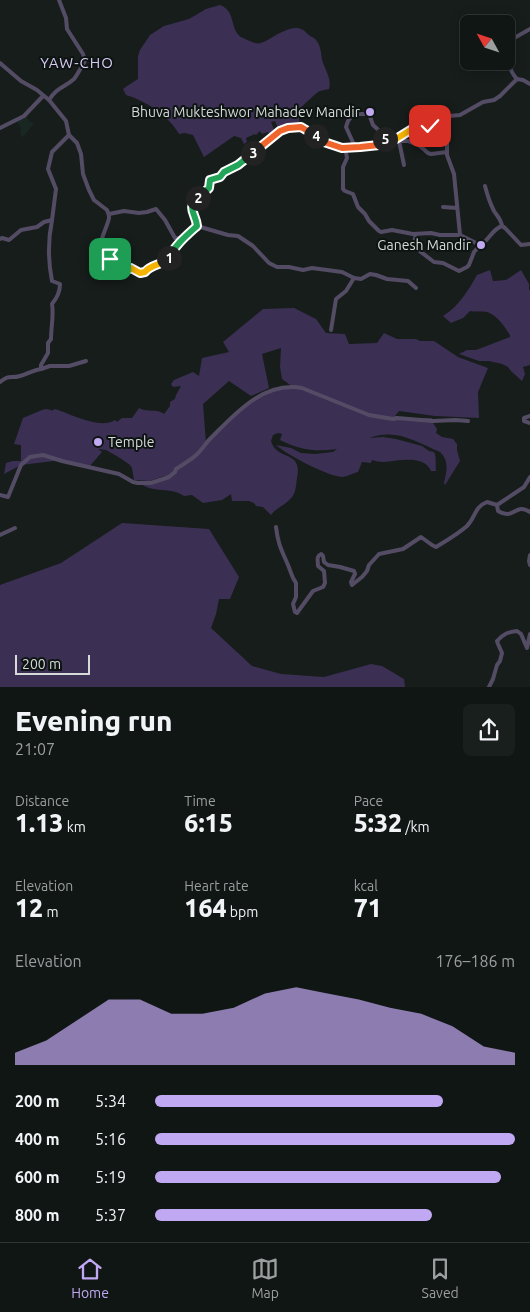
<!DOCTYPE html>
<meta charset="utf-8">
<style>
body{margin:0;font-family:Ubuntu,sans-serif;background:#191f1d;color:#f1f3f6;height:100vh;display:flex;flex-direction:column;font-size:19px;white-space:nowrap}
*{box-sizing:border-box;margin:0}
p{font-size:16px;color:#9c9fa0}
.icon{flex:none;width:28px;height:28px;fill:none;stroke:currentColor;stroke-width:2;stroke-linecap:round;stroke-linejoin:round}
.map{position:relative;height:687px;overflow:hidden}
.panel{display:flex;flex-direction:column;background:#101614;flex:1}
.panel>*{flex:none}
.needle{width:32px;rotate:310deg}
.buttons{position:absolute;left:460px;top:15px;display:grid;gap:10px}
.buttons a{display:grid;place-items:center;width:55px;height:55px;border-radius:8px;background:#101614;box-shadow:0 2px 12px #0003,0 0 0 1px #303534;font-size:25px}
.scale{position:absolute;left:15px;bottom:12px;width:75px;box-sizing:border-box;padding-left:5px;border:2px solid #d6dbd9;border-top:0;font-size:14px;line-height:18px;white-space:nowrap;color:#d6dbd9;-webkit-text-stroke:4px #0d1411;paint-order:stroke}
.pin{position:absolute;display:grid;place-items:center;width:42px;height:42px;color:#fff;margin:-21px;border-radius:10px;box-shadow:0 2px 8px #0006}
.km{position:absolute;width:25px;height:25px;margin:-12px;border-radius:50%;background:#222;color:#fff;font-size:14px;line-height:25px;text-align:center}
.round{display:grid;place-items:center;flex:none;width:52px;height:52px;border-radius:8px;background:#191f1d}
.overview{display:flex;align-items:center;justify-content:space-between;height:85px;padding:0 15px}
h1{font-size:28px;font-weight:800;line-height:38px}
.metrics{display:grid;grid-template-columns:repeat(3,1fr);gap:8px;height:85px;padding:5px 15px}
.metrics div{display:grid;align-content:center}
.metrics b{font-size:25px;font-weight:800}
.metrics small{font-size:14px;font-weight:400}
.metrics p{font-size:14px}
.chart{height:140px;padding:10px 15px}
.chart p{display:flex;justify-content:space-between}
.chart svg{width:100%;height:90px;margin-top:5px;fill:#c1a8f3;opacity:.7}
ul{padding:0 15px;list-style:none;font-size:16px}
li{display:grid;grid-template-columns:80px 60px 1fr;align-items:center;height:38px}
li i{height:12px;border-radius:6px;background:#c1a8f3}
.dock{display:flex;justify-content:space-around;align-items:center;height:70px;border-top:1px solid #303534;background:#101614;font-size:14px;color:#9c9fa0}
.dock a{display:grid;justify-items:center;gap:2px}
.dock .selected{color:#c1a8f3}
.map>svg:first-child{display:block}
</style>
<div class="map">
<svg width="530" height="687" viewBox="0 0 530 687">
<rect width="100%" height="100%" fill="#161d1a"/>
<polygon fill="#192723" points="26,115 28,120 34,124 22,138 20,131 21,128 17,122"/>
<g fill="#3c2f54" fill-rule="evenodd">
<path d="M220 5C237 11 229 32 243 38 248 40 256 45 261 43 272 39 291 22 303 30 305 31 307 34 309 35 314 39 310 35 315 39 321 45 321 53 322 60 325 70 332 79 329 89 326 90 323 90 320 91 318 91 300 108 298 111L300 126 278 128 275 121 271 122 274 130 269 134 268 132 262 134 260 131 256 135 255 134 246 138 247 142 244 144 241 138 234 136 204 157 193 135 185 133 179 134C168 115 146 101 126 95L123 89 127 86 138 79V56L140 50 150 35 164 26 189 19 206 9Z"/>
<path d="M490 270 493 281 506 280 521 270 529 284V290H530V365L523 367 525 374 522 381 511 371 508 367 502 364 489 361H479L459 354 467 350H476L510 337V335C504 326 497 315 487 312 482 311 475 312 470 311L463 318 451 323 443 316C459 306 468 291 477 275Z"/>
<path d="M294 308 316 319 326 333 345 334 349 344 377 343 384 333 397 339H416L420 341H434L458 357 488 368 478 392 479 418 435 416 399 411 395 416 397 418H432L433 423 437 429 436 433 442 437 453 439 457 444V450L460 461 445 485 444 483C447 471 449 460 440 452 415 441 396 428 369 438L383 437 396 439 422 446 429 451 434 452C437 457 435 465 436 471H431C424 454 398 461 384 462 380 462 375 461 372 460L371 463 362 462 358 472C354 473 348 476 343 477 329 477 287 455 276 445L291 448 301 453 315 454 333 452 337 449C315 452 300 450 280 440L282 434 278 433 273 435 271 441C277 462 303 449 297 478 296 485 296 492 292 497 286 505 277 507 271 515L263 507 256 506 254 503 249 501H232L231 494 222 500 203 503 192 495 184 496C171 487 154 493 141 484L169 476H164L150 481 134 480 132 468 130 465 120 458 106 450 98 449 102 452 89 467 62 460 21 465 4 474 6 463 13 461H21V445L14 444 23 418 42 410 46 409 51 410V411L55 409C71 414 100 430 115 420L117 422 122 418H132L139 408C148 413 157 408 164 414L170 406V402L175 399 176 395 181 386 173 387 171 384 174 380 193 372 199 376 202 358 229 352 223 342 263 309ZM281 348 280 367 282 379 293 387C286 389 277 389 270 392 245 402 226 425 206 443L203 404 229 381 251 396 269 388 262 354Z"/>
<polygon points="122,523 209,529 239,577 230,599 219,599 216,614 211,628 252,666 281,674 324,677 371,664 382,666 404,679 405,687 0,687 0,585 61,563"/>
</g>
<g fill="none" stroke-linecap="round" stroke-linejoin="round">
<g stroke="#544c64" stroke-width="4">
<path d="M59 0 66 18 67 29 83 54 85 61C81 67 78 74 74 79 64 88 57 87 49 100L66 121 69 135 77 143 81 154 83 174 89 190 94 200 107 210C109 214 109 215 109 218 107 230 90 254 109 259L115 270H126L131 268 140 273 145 272 149 268 158 264 166 262 169 258 171 253 182 239 197 226 195 216 192 210V203L209 188 210 180 220 177 224 172 238 165 280 131C286 129 295 125 302 127 311 130 317 138 325 142 338 148 378 153 386 137L399 139 405 133 412 129 435 126 440 120 449 116 460 115 483 102 494 100 500 96 517 79 523 80 530 84"/>
<polyline points="0,63 21,81 37,90 49,100"/>
<path d="M517 79C507 68 511 63 510 50 510 47 509 44 509 41L530 29"/>
<polyline points="353,107 355,112 348,121 346,127 355,147"/>
<polyline points="355,112 357,112 358,114 369,114 373,125 386,137"/>
<path d="M446 118 449 130 447 140V155L454 174 460 235 480 245C490 240 491 230 502 226L505 228 521 245 530 244"/>
<polyline points="0,128 24,116 43,96"/>
<polyline points="399,141 408,141 420,146 428,153 431,154 447,152"/>
<polyline points="399,141 404,165"/>
<polyline points="345,147 347,158 343,167 343,189 345,191 353,194 358,207 365,214 369,221 379,231 381,232 392,230 413,234 431,233 440,235 460,235"/>
<path d="M485 186C487 194 490 203 494 211 497 216 501 219 502 226"/>
<polyline points="443,207 457,208"/>
<polyline points="109,214 124,211 139,213 147,212 156,209 165,220 175,238 182,239"/>
<polyline points="197,226 228,235 238,236 253,246 269,263 277,267 289,267 303,270 312,268 342,272 354,278 361,279 370,274 376,275 387,279 408,281 416,288"/>
<polyline points="416,234 414,243 417,249 434,262 443,263 459,271 467,267 469,265 474,252 480,245"/>
<polyline points="0,239 2,238 9,240 21,230 37,227 44,222 52,220 56,189 48,169 52,152 69,135"/>
<polyline points="331,330 336,299 346,291 354,278"/>
<polyline points="41,369 50,366 69,366 86,361"/>
<path d="M0 382C10 374 10 379 20 376 28 374 33 370 41 369V365L48 353V343L51 339C51 327 54 315 52 304 57 298 60 292 60 284L52 281C48 261 48 240 52 220"/>
<polyline points="530,416 524,418 524,421 530,423"/>
<path d="M0 495 8 497 21 465 30 457 43 455 62 461 119 474 133 482 138 483H151L169 477 175 472 176 469C182 465 189 461 195 456 200 452 204 446 208 441 233 416 262 381 302 388L369 415 393 419 397 418 433 421 456 420 468 421"/>
<path d="M497 505 498 511C514 521 515 502 530 512"/>
<path d="M276 527C278 544 281 549 288 565 291 572 291 576 296 583V597L293 604 295 612 297 613 313 591 323 587 325 583 324 571 318 566C318 561 316 556 321 554L323 556 324 562 328 565 340 567 354 571 355 574 351 582 352 585 362 577 367 571 369 565 379 554 403 549 421 537 432 545 436 547C446 541 458 534 467 526 476 517 474 507 487 502L497 505 524 487 530 477"/>
<polyline points="0,535 15,528"/>
<polyline points="530,555 529,561 530,565"/>
<path d="M489 687 493 679 497 665 500 661 502 653 498 644 497 641C503 634 508 632 517 631L521 634 527 648 530 634"/>
</g>
</g>
<g fill="none" stroke-linecap="round" stroke-linejoin="round">
<defs>
<path id="split-1" d="M110 259 114 270H126L131 268 140 273 145 272C151 264 163 265 169 258"/>
<path id="split-2" d="M169 258C174 246 187 235 197 226 196 213 186 209 198 198"/>
<polyline id="split-3" points="198,198 209,188 210,180 220,177 224,172 238,165 253,153"/>
<polyline id="split-4" points="253,153 280,131 288,128 301,127 316,136"/>
<polyline id="split-5" points="316,136 324,142 342,148 360,147 379,145 385,139"/>
<polyline id="split-6" points="385,139 386,137 396,139 412,129 430,126"/>
</defs>
<use href="#split-1" stroke="#fff" stroke-width="10"/>
<use href="#split-2" stroke="#fff" stroke-width="10"/>
<use href="#split-3" stroke="#fff" stroke-width="10"/>
<use href="#split-4" stroke="#fff" stroke-width="10"/>
<use href="#split-5" stroke="#fff" stroke-width="10"/>
<use href="#split-6" stroke="#fff" stroke-width="10"/>
<use href="#split-1" stroke="#f5b400" stroke-width="6"/>
<use href="#split-2" stroke="#22a559" stroke-width="6"/>
<use href="#split-3" stroke="#22a559" stroke-width="6"/>
<use href="#split-4" stroke="#f0652b" stroke-width="6"/>
<use href="#split-5" stroke="#f0652b" stroke-width="6"/>
<use href="#split-6" stroke="#f5b400" stroke-width="6"/>
</g>
<g fill="#c1a8f3" stroke="#0d1411" stroke-width="2">
<circle cx="370" cy="112" r="5"/>
<circle cx="481" cy="245" r="5"/>
<circle cx="98" cy="442" r="5"/>
</g>
<g text-anchor="middle" dominant-baseline="central" stroke-width="4" stroke-linejoin="round" paint-order="stroke">
<g font-size="14" fill="#d6dbd9" stroke="#0d1411" text-anchor="end">
<text x="360" y="112">Bhuva Mukteshwor Mahadev Mandir</text>
<text x="471" y="245">Ganesh Mandir</text>
<text x="108" y="442" text-anchor="start">Temple</text>
</g>
<g font-size="15" letter-spacing="1" fill="#d8cbf6" stroke="#0d1411">
<text x="77" y="62">YAW-CHO</text>
</g>
</g>
</svg>
<div class="buttons">
<a><svg class="needle" viewBox="-14 -14 28 28"><path d="M0-13l5 13h-10z" fill="#e53935"/><path d="M0 13l5-13h-10z" fill="#9c9fa0"/></svg></a>
</div>
<div class="scale">200 m</div>
<div class="pin" style="left:110px;top:259px;background:#1e9e55"><svg class="icon" aria-label="arrive" viewBox="0 0 24 24"><path d="M6 21V4h12l-3 4 3 4H6"/></svg></div>
<div class="pin" style="left:430px;top:126px;background:#d93025"><svg class="icon" aria-label="check" viewBox="0 0 24 24"><path d="M5 12l5 5 9-10"/></svg></div>
<b class="km" style="left:169px;top:258px">1</b>
<b class="km" style="left:198px;top:198px">2</b>
<b class="km" style="left:253px;top:153px">3</b>
<b class="km" style="left:316px;top:136px">4</b>
<b class="km" style="left:385px;top:139px">5</b>
</div>
<section class="panel">
<div class="overview"><div><h1>Evening run</h1><p>21:07</p></div><a class="round"><svg class="icon" aria-label="share" viewBox="0 0 24 24"><path d="M12 15V3M7 8l5-5 5 5M5 13v7h14v-7"/></svg></a></div>
<div class="metrics">
<div><p>Distance</p><b>1.13<small> km</small></b></div>
<div><p>Time</p><b>6:15</b></div>
<div><p>Pace</p><b>5:32<small> /km</small></b></div>
</div>
<div class="metrics">
<div><p>Elevation</p><b>12<small> m</small></b></div>
<div><p>Heart rate</p><b>164<small> bpm</small></b></div>
<div><p>kcal</p><b>71</b></div>
</div>
<div class="chart"><p><span>Elevation</span>176–186 m</p>
<svg viewBox="0 0 160 44" preserveAspectRatio="none"><path d="M0 44V38L10 32L20 22L30 12L40 12L50 19L60 19L70 16L80 9L90 6L100 9L110 12L120 16L130 19L140 25L150 35L160 38V44z"/></svg>
</div>
<ul>
<li><b>200 m</b>5:34<i style="width:80%"></i></li>
<li><b>400 m</b>5:16<i style="width:100%"></i></li>
<li><b>600 m</b>5:19<i style="width:96%"></i></li>
<li><b>800 m</b>5:37<i style="width:77%"></i></li>
</ul>
</section>
<nav class="dock">
<a class="selected"><svg class="icon" aria-label="home" viewBox="0 0 24 24"><path d="M3 11l9-7 9 7M6 9v11h12V9"/></svg>Home</a>
<a><svg class="icon" aria-label="map" viewBox="0 0 24 24"><path d="M3 6l6-2 6 2 6-2v14l-6 2-6-2-6 2zM9 4v14M15 6v14"/></svg>Map</a>
<a><svg class="icon" aria-label="saved" viewBox="0 0 24 24"><path d="M7 4h10v16l-5-4-5 4z"/></svg>Saved</a>
</nav>
